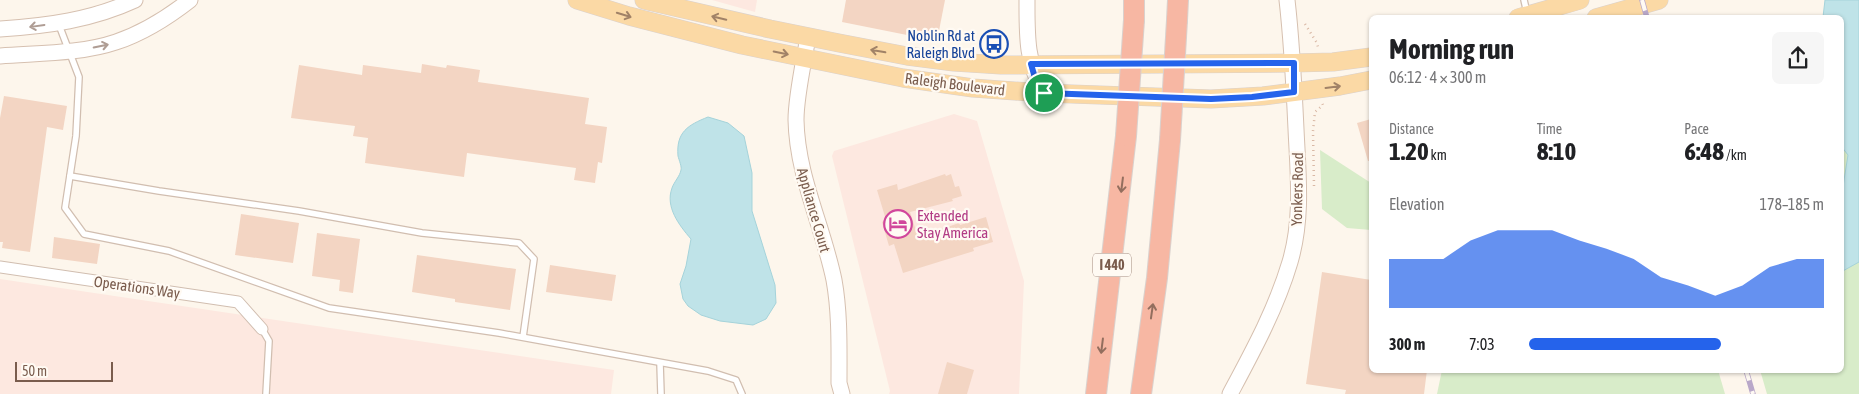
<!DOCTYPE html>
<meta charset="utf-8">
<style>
body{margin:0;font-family:"Asap Condensed",sans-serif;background:#f6f6f6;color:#202124;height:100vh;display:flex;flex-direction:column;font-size:19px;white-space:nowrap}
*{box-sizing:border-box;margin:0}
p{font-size:16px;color:#757577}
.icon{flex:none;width:28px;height:28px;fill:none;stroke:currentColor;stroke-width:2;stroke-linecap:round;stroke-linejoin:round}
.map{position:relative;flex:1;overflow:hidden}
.panel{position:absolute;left:1369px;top:15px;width:475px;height:358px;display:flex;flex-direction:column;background:#fff;border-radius:8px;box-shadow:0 1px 4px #0004}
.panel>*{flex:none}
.scale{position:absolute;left:15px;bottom:12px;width:98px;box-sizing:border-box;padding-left:5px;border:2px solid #7a5c4d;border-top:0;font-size:14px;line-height:18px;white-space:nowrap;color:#7a5c4d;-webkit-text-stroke:4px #fffaf3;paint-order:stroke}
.pin{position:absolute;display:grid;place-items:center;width:42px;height:42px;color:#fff;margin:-21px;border:2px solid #fff;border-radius:50%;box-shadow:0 1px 5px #0007}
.round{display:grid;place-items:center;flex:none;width:52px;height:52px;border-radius:8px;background:#f6f6f6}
.overview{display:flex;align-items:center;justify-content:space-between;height:85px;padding:0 20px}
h1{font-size:28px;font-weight:700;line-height:38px}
.stats{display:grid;grid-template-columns:repeat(3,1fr);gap:8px;height:85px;padding:5px 20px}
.stats div{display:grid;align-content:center}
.stats b{font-size:25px;font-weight:700}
.stats small{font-size:14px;font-weight:400}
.stats p{font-size:14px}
.chart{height:140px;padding:10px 20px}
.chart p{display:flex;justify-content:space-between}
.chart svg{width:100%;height:90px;margin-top:5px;fill:#2563eb;opacity:.7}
ul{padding:0 20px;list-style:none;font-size:16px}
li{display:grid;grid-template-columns:80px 60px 1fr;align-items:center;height:38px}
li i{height:12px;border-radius:6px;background:#2563eb}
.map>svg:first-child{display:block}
</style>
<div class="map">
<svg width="1859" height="394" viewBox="0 0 1859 394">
<rect width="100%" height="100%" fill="#fdf6ec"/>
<g fill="#fde8e0">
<polygon points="712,0 757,0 755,12"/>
<polygon points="954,114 977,121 1024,281 1019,394 889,394 890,391 832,156 834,151"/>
<polygon points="0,279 614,370 611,394 0,394"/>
</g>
<g fill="#d8ecc9">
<polygon points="1828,0 1859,0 1859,394 1767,394 1760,370 1841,370 1841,18"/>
<polygon points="1320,150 1371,183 1371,230 1347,228 1322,209"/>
<polygon points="1442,370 1718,370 1725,394 1437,394"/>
</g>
<g fill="#bfe3e8" stroke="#a5d3da">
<polygon points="1825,0 1859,0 1859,262 1841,272 1841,199 1848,155 1841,146 1841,18 1823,17"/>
<path d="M708 117 728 123 744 136 752 173V211L775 285 776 303 766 319 753 325 720 321 701 315 688 306 683 299 680 284 686 266 691 239C679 225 665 207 672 188 674 182 680 176 681 170 682 167 679 160 678 156 676 132 688 125 708 117Z"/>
</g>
<g fill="#f3d5c3">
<polygon points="846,0 945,0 937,41 842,22"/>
<polygon points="422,64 446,68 447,65 480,70 478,82 589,98 585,124 607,127 602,163 598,162 595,183 574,180 576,168 467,153 464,177 365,163 368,138 353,136 355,126 291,118 299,65 362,75 363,65 421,73"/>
<polygon points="4,96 67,106 63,130 47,127 30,252 2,248 3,242 0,242 0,118"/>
<polygon points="1371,119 1371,161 1368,161 1357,123"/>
<polygon points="945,174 946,176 951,174 955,187 959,186 962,196 952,199 953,201 910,212 918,237 959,223 960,225 986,217 993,242 973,248 974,251 903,273 894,244 889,246 882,222 886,220 877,190 897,184 898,190"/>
<polygon points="241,214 299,223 293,263 235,255"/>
<polygon points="317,233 360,239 353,293 339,291 340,280 312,276"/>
<polygon points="54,237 100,244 97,264 52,258"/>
<polygon points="417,255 516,269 510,310 455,302 455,299 412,292"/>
<polygon points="550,265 616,275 612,301 546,292"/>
<polygon points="1322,272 1371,280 1371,370 1427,370 1424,394 1345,394 1346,390 1306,384"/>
<polygon points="947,362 974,370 967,394 938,394"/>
</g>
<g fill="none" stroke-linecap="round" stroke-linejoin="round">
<defs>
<g id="lane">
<polyline points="1524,0 1527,13"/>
<polyline points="59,25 79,77 76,136 65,208 84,234 169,251 329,308 499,333 708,371 736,380 742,394"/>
<polyline points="70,176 159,191 299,211 422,233 519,243 534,259 523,337"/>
<polyline points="262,329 269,341 266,394"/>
<polyline points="660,363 661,394"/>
</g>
<polyline id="street" points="0,267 238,302 262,329"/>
<g id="secondary">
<path d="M1027 0C1027 35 1026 62 1044 93"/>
<path d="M0 29C47 26 92 20 135 0"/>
<path d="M808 37C804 61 796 96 796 120 797 176 823 226 834 280 840 313 839 349 839 383L842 394"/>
<path d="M0 56C36 53 81 54 116 42 143 33 167 18 190 0"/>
<path d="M1230 394C1253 351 1276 309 1290 262 1303 218 1298 174 1296 129 1294 86 1292 43 1287 0"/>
</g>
<g id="primary">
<polyline points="577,0 629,16 742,45 903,78 973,88 1044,93 1211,99 1263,96 1340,86 1371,80"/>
<polyline points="644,0 770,29 839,43 907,56 954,62 1001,65 1294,63 1333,62 1371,57"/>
<polyline points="1518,18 1580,0"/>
<polyline points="1596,18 1659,0"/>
</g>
<g id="highway">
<polyline points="1134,20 1134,0"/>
<polyline points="1177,20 1178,0"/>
<polyline points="1096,394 1126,136"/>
<polyline points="1141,394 1157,278 1170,140"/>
</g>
</defs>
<use href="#lane" stroke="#d1beb0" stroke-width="8"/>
<use href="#street" stroke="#d1beb0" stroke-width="13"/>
<use href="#secondary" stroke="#d6c0b0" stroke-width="17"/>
<use href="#primary" stroke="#dad1cd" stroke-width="19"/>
<use href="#highway" stroke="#dad1cd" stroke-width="22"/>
<g stroke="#d9b8a5" stroke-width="2.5" stroke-dasharray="1 4" stroke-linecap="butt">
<polyline points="1305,24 1317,43 1318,47"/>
<polyline points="1314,186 1313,131 1315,112 1323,105 1322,102"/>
</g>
<use href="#lane" stroke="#fff" stroke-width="5.5"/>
<use href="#street" stroke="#fff" stroke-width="11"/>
<use href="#secondary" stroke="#fff" stroke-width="15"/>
<use href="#primary" stroke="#fbd9a5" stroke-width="18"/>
<use href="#highway" stroke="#f7b7a3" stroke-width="20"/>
<defs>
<g id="rail">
<polyline points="1642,0 1647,18"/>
<polyline points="1746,370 1753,394"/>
</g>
</defs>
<use href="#rail" stroke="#b9a8c9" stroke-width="5.5"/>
<use href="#rail" stroke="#fffaf3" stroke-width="4" stroke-dasharray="11" stroke-linecap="butt"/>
<defs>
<g id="highway-bridge">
<polyline points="1126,136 1134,20"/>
<polyline points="1170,140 1177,20"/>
</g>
</defs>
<use href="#highway-bridge" stroke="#dad1cd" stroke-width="22" stroke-linecap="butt"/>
<use href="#highway-bridge" stroke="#f7b7a3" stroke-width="20"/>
</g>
<defs><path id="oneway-shaft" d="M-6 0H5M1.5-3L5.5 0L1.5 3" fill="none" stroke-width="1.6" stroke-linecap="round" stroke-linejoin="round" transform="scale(1.25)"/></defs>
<g stroke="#a18267">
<use href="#oneway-shaft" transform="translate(624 15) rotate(17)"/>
<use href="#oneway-shaft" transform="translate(719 18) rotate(-166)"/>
<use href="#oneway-shaft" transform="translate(878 51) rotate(-170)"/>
<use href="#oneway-shaft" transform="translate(781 53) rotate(12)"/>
<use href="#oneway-shaft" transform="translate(1333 87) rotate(-7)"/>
</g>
<g stroke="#af9d94">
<use href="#oneway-shaft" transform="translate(37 26) rotate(172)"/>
<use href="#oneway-shaft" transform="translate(101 46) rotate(-12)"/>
</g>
<g stroke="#936e5e">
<use href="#oneway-shaft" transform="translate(1122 185) rotate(97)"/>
<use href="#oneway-shaft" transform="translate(1152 311) rotate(-82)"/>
<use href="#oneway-shaft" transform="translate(1102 346) rotate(97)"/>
</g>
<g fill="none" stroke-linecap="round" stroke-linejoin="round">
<defs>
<polygon id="route" points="1294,63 1294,92 1252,97 1211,99 1044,93 1035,78 1031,64"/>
</defs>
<use href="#route" stroke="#fff" stroke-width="10"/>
<use href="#route" stroke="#2563eb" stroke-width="6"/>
</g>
<defs>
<symbol id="bus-ring" viewBox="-11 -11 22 22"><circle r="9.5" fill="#fffaf3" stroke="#1a4fb4" stroke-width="1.5"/><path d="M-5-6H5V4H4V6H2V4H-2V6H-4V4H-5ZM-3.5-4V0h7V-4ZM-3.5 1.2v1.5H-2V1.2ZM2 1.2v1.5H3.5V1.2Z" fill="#1a4fb4"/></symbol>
<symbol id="hotel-ring" viewBox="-11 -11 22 22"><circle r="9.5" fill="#fffaf3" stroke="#d1479c" stroke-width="1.5"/><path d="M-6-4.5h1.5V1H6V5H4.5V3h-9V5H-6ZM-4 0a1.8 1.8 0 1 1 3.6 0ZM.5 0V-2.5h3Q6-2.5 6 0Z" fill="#d1479c"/></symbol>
</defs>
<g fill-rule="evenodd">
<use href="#bus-ring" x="978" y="28" width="32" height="32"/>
<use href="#hotel-ring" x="882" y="208" width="32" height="32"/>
</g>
<g text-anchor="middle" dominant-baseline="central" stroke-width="4.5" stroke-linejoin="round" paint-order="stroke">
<rect fill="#fffaf3" stroke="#a28b7f" stroke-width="1" x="1093" y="253.5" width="38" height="23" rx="4"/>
<g font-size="14" font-weight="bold" fill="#7a5c4d">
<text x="1112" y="265">I 440</text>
</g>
<g font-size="15" fill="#164399" stroke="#fffaf3" text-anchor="end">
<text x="975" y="35">Noblin Rd at<tspan x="975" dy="17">Raleigh Blvd</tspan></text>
</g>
<g font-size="15" fill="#7a5c4d" stroke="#fffaf3">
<text transform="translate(955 84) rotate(7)">Raleigh Boulevard</text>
<text transform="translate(1297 189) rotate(-89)">Yonkers Road</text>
<text transform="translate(814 210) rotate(74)">Appliance Court</text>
<text transform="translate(137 287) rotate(8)">Operations Way</text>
</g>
<g font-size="15" fill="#b23c85" stroke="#fffaf3" text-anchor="start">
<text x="917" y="215">Extended<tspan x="917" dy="17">Stay America</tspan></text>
</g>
</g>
</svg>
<div class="scale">50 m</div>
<div class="pin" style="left:1044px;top:93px;background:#1e9e55"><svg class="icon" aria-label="arrive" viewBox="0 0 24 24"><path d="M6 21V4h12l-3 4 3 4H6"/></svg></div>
<section class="panel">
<div class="overview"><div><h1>Morning run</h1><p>06:12 · 4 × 300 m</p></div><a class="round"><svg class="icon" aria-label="share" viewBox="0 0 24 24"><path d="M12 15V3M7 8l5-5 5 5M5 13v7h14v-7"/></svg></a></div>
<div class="stats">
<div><p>Distance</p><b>1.20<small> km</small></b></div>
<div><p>Time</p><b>8:10</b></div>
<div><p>Pace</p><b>6:48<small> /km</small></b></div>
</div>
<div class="chart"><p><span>Elevation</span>178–185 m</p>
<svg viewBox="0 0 160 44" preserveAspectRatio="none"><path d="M0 44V20L10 20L20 20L30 11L40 6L50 6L60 6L70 11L80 15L90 20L100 29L110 33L120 38L130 33L140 24L150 20L160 20V44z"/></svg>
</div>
<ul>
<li><b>300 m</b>7:03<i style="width:65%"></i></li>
</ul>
</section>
</div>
